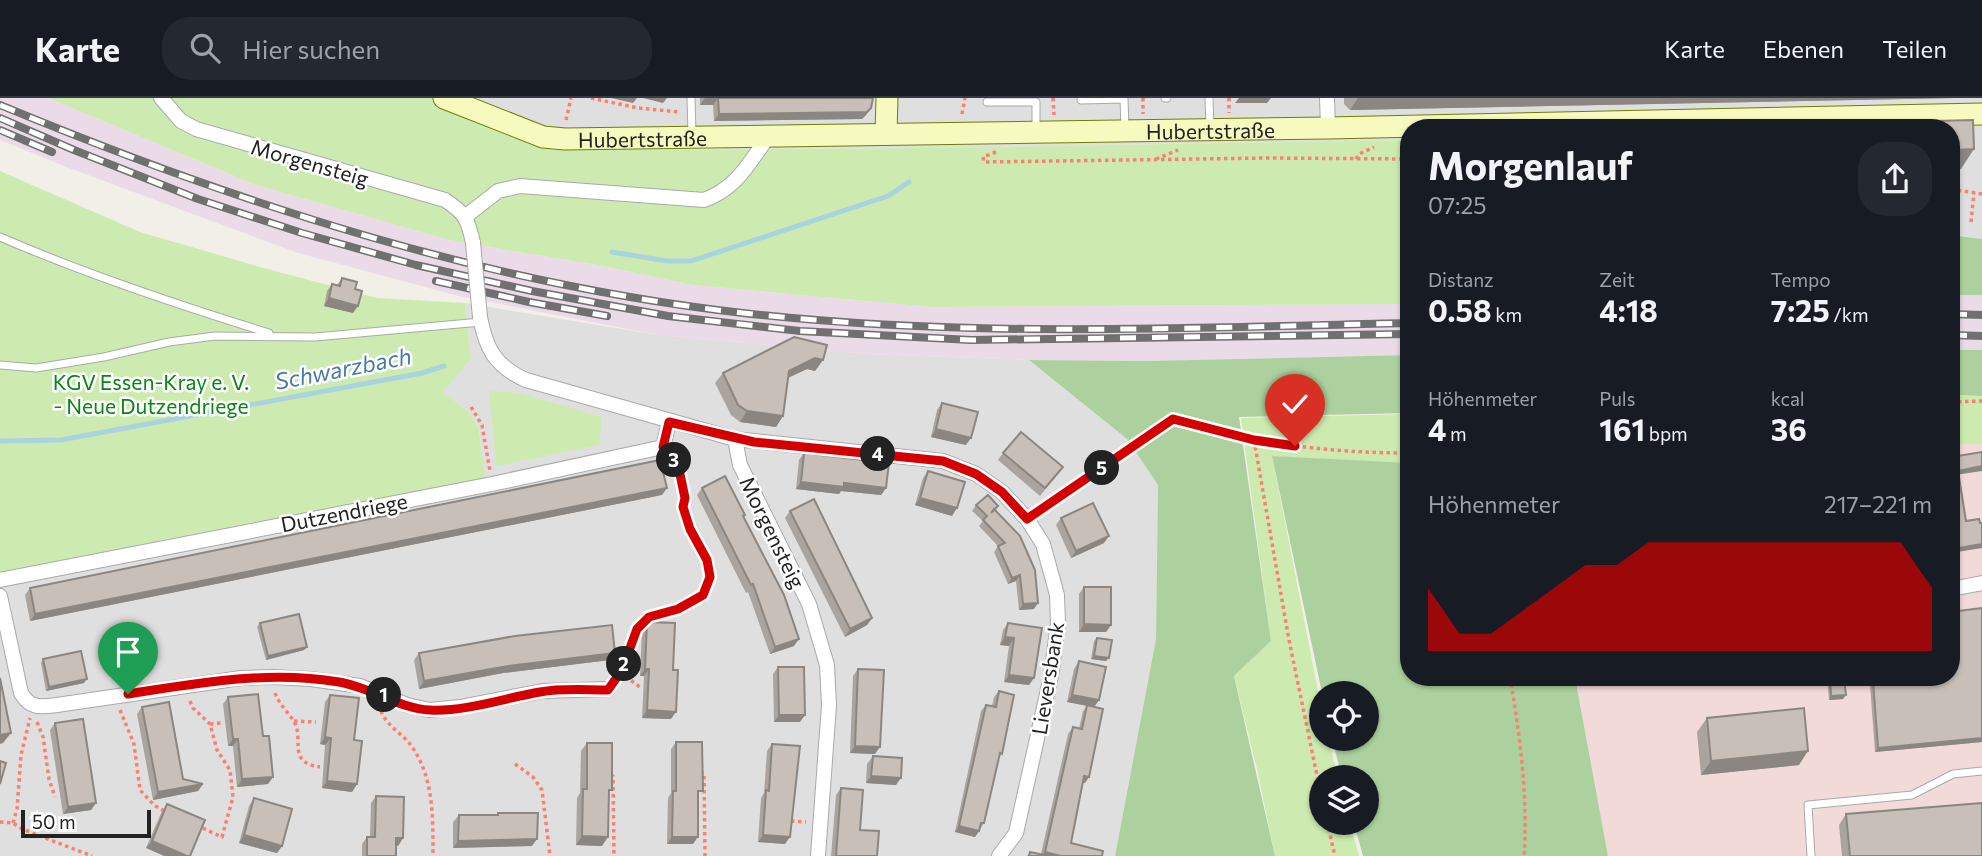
<!DOCTYPE html>
<html lang="de">
<meta charset="utf-8">
<style>
body{margin:0;font-family:Commissioner,sans-serif;background:#242831;color:#f1f3f6;height:100vh;display:flex;flex-direction:column;font-size:26px;white-space:nowrap}
*{box-sizing:border-box;margin:0}
p{font-size:23px;color:#9ea1a6}
.icon{flex:none;width:38px;height:38px;fill:none;stroke:currentColor;stroke-width:2;stroke-linecap:round;stroke-linejoin:round}
.map{position:relative;flex:1;overflow:hidden}
.details{position:absolute;left:1400px;top:21px;width:560px;height:567px;display:flex;flex-direction:column;background:#171b24;border-radius:28px;box-shadow:0 2px 5px #0004}
.details>*{flex:none}
.buttons{position:absolute;left:1309px;top:583px;display:grid;gap:14px}
.buttons a{display:grid;place-items:center;width:70px;height:70px;border-radius:50%;background:#171b24;box-shadow:0 2px 5px #0004;font-size:35px}
.scale{position:absolute;left:21px;bottom:18px;width:130px;box-sizing:border-box;padding-left:7px;border:4px solid #222;border-top:0;font-size:19px;line-height:24px;white-space:nowrap;color:#222;-webkit-text-stroke:5px #fff;paint-order:stroke}
.pin{position:absolute;display:grid;place-items:center;width:60px;height:60px;color:#fff;margin:-72px -30px;border-radius:50% 50% 50% 0;rotate:-45deg;box-shadow:0 0 7px #0007}
.pin .icon{rotate:45deg}
.km{position:absolute;width:35px;height:35px;margin:-18px;border-radius:50%;background:#222;color:#fff;font-size:19px;line-height:35px;text-align:center}
.round{display:grid;place-items:center;flex:none;width:74px;height:74px;border-radius:28px;background:#242831}
.summary{display:flex;align-items:center;justify-content:space-between;height:119px;padding:0 28px}
h1{font-size:38px;font-weight:700;line-height:52px}
.stats{display:grid;grid-template-columns:repeat(3,1fr);gap:10px;height:119px;padding:7px 28px}
.stats div{display:grid;align-content:center}
.stats b{font-size:30px;font-weight:700}
.stats small{font-size:19px;font-weight:400}
.stats p{font-size:19px}
.chart{height:196px;padding:14px 28px}
.chart p{display:flex;justify-content:space-between}
.chart svg{width:100%;height:126px;margin-top:7px;fill:#d40000;opacity:.7}
header{display:flex;align-items:center;gap:42px;box-sizing:border-box;height:98px;padding:0 35px;background:#171b24;border-bottom:2px solid #363941}
header strong{font-size:33px}
nav{display:flex;gap:38px;margin-inline-start:auto;font-size:24px}
.search{width:490px;height:63px;background:#242831;display:flex;align-items:center;gap:18px;box-sizing:border-box;padding:0 24px;border-radius:28px;color:#9ea1a6;font-size:26px}
.map>svg:first-child{display:block}
</style>
<header>
<strong>Karte</strong>
<div class="search"><svg class="icon" aria-label="search" viewBox="0 0 24 24"><circle cx="10" cy="10" r="6"/><path d="M15 15l6 6"/></svg>Hier suchen</div>
<nav><a>Karte</a><a>Ebenen</a><a>Teilen</a></nav>
</header>
<div class="map">
<svg width="1982" height="758" viewBox="0 0 1982 758">
<rect width="100%" height="100%" fill="#f2efe9"/>
<g fill="#e0dfdf">
<polygon points="455,0 1982,0 1982,141 1951,136 1951,30 1409,30 1409,42 929,50 727,51 567,39"/>
<polygon points="465,205 658,237 867,256 1029,262 1127,341 1158,387 1156,541 1115,758 0,758 0,489 335,420 486,386 479,332 471,316 442,294 471,261"/>
</g>
<polygon fill="#f2dad9" points="1951,346 1982,346 1982,758 1608,758 1575,579 1951,579"/>
<g fill="#ebdbe8">
<polygon points="0,0 48,0 256,87 453,143 603,168 692,187 932,209 1409,206 1409,257 1146,263 1029,262 867,256 658,237 459,198 298,155 69,70 0,42"/>
<rect x="1951" y="197" width="31" height="55"/>
</g>
<g fill="#cdebb0">
<polygon points="48,0 160,0 197,31 162,0 434,0 536,42 553,52 929,50 1409,42 1409,206 932,209 692,187 603,168 453,143 256,87"/>
<polygon points="0,73 140,134 260,169 377,200 465,205 471,261 443,294 471,316 479,332 486,386 0,479"/>
<polygon points="489,293 520,295 602,319 599,347 496,368"/>
<rect x="1951" y="298" width="31" height="48"/>
<polygon points="1409,316 1409,367 1272,358 1321,608 1321,640 1328,641 1338,679 1321,679 1321,724 1350,725 1359,758 1275,758 1257,671 1234,578 1271,543 1241,320"/>
</g>
<g fill="#add19e">
<polygon points="1951,137 1982,141 1982,197 1951,197"/>
<polygon points="1951,252 1982,252 1982,298 1951,297"/>
<polygon points="1409,257 1409,315 1239,319 1271,543 1234,578 1275,758 1115,758 1156,541 1158,387 1127,341 1029,262 1146,263"/>
<polygon points="1272,358 1409,365 1409,579 1575,579 1608,758 1363,758 1354,725 1367,724 1367,679 1342,679 1332,641 1367,640 1367,595 1322,595"/>
</g>
<g fill="none" stroke-linecap="round" stroke-linejoin="round">
<g stroke="#aad3df" stroke-width="5">
<polyline points="612,154 667,163 691,163 888,98 909,84"/>
<polyline points="0,343 61,342 422,275 444,268"/>
</g>
<defs>
<g id="lane">
<polyline points="691,0 692,36"/>
<polyline points="1165,0 1167,0"/>
<polyline points="1209,0 1210,31"/>
<polyline points="1081,2 1124,1 1125,30"/>
<polyline points="987,4 1036,4 1036,32"/>
<path d="M0 139C88 177 178 207 269 235"/>
<polyline points="0,267 36,270 104,259 169,244 215,238 315,239 481,224"/>
<polyline points="1811,758 1808,707 1912,697 1953,676 1982,673"/>
</g>
<g id="street">
<path d="M161 0 181 23 196 31 445 102C465 115 468 121 473 145"/>
<polyline points="1327,0 1328,30"/>
<path d="M466 118 498 93 520 88 704 102C737 90 748 66 768 39"/>
<path d="M480 219C486 251 495 268 526 282L735 341 943 363 976 376 1002 394 1027 421 1043 446 1057 497 1058 526 1051 578 1016 735 999 758"/>
<polyline points="735,341 740,367 809,506 827,567 829,607 818,758"/>
<polyline points="0,482 492,386 663,349 669,324"/>
<polyline points="1951,491 1982,485"/>
<path d="M0 498 21 595C30 611 41 609 57 607L241 580 273 579 311 581 360 588 407 607 429 612 460 609 543 593 608 591"/>
</g>
<g id="secondary">
<path id="s1" d="M444 0 543 39 565 41 1328 30 1982 16"/>
<polyline points="886,36 887,0"/>
</g>
</defs>
<use href="#lane" stroke="#a9a9a9" stroke-width="9"/>
<use href="#street" stroke="#a9a9a9" stroke-width="16"/>
<use href="#secondary" stroke="#707d05" stroke-width="23"/>
<g stroke="#fa8072" stroke-width="3.5" stroke-dasharray="3.5 3.5" stroke-linecap="butt">
<polyline points="591,0 638,10 679,14"/>
<polyline points="1053,0 1054,17"/>
<polyline points="1143,0 1143,16"/>
<polyline points="1229,0 1229,15"/>
<polyline points="962,16 965,0"/>
<polyline points="566,22 571,0"/>
<polyline points="996,54 983,59 984,64 1267,60 1409,61"/>
<polyline points="1156,61 1178,52"/>
<polyline points="1356,61 1359,56 1374,49"/>
<polyline points="1951,91 1982,96"/>
<polyline points="1971,124 1974,95"/>
<polyline points="1951,304 1982,303"/>
<polyline points="471,309 482,327 490,373"/>
<polyline points="1254,342 1289,542 1321,697"/>
<path d="M1040 412 1173 321C1201 328 1229 337 1257 342 1308 351 1358 355 1409 355"/>
<polyline points="620,574 641,590"/>
<path d="M1510 579C1520 637 1528 699 1524 758"/>
<path d="M615 581C626 565 628 542 640 528 656 511 685 515 702 498 727 472 683 436 683 409 683 405 685 402 685 398 685 386 681 373 677 362H672"/>
<path d="M275 595C279 606 287 613 293 622 306 641 285 664 320 669"/>
<polyline points="190,603 193,610 210,626 217,652 230,672 233,699 222,739 198,728"/>
<polyline points="120,612 134,646 140,692 154,707 166,714"/>
<path d="M381 613C386 627 401 635 410 646 434 678 433 719 433 758"/>
<polyline points="294,623 316,624"/>
<polyline points="37,624 43,639 49,681 55,699"/>
<polyline points="210,626 221,625"/>
<polyline points="515,666 533,679 542,692 550,758"/>
<polyline points="700,675 704,675 705,758"/>
<polyline points="610,678 613,678 614,758"/>
<polyline points="791,723 806,724"/>
<polyline points="0,724 13,725 22,731 92,758"/>
<polyline points="1327,724 1335,758"/>
<polyline points="13,725 17,711 21,657 30,620"/>
</g>
<use href="#lane" stroke="#fff" stroke-width="7"/>
<use href="#street" stroke="#fff" stroke-width="14"/>
<use href="#secondary" stroke="#f7fabf" stroke-width="21"/>
<defs>
<g id="rail">
<path d="M0 7C239 106 485 186 743 215 964 240 1187 230 1409 225"/>
<polyline points="0,20 74,52 198,101 302,135 416,167 532,193 668,218 800,233 971,242 1409,236"/>
<polyline points="0,32 52,54"/>
<polyline points="436,183 529,204 607,218"/>
<polyline points="1951,216 1982,217"/>
<polyline points="1951,237 1982,238"/>
</g>
</defs>
<use href="#rail" stroke="#707070" stroke-width="8"/>
<use href="#rail" stroke="#fff" stroke-width="5" stroke-dasharray="16" stroke-linecap="butt"/>
<defs>
<polyline id="street-bridge" points="473,145 480,219"/>
</defs>
<use href="#street-bridge" stroke="#a9a9a9" stroke-width="16" stroke-linecap="butt"/>
<use href="#street-bridge" stroke="#fff" stroke-width="14"/>
</g>
<g fill="#aba49e">
<polygon points="700,0 873,0 871,10 866,17 862,21 714,23 713,7 700,7"/>
<polygon points="1344,0 1955,0 1350,12 1344,6"/>
<polygon points="342,180 355,191 353,215 324,208 327,193 332,186 337,187"/>
<polygon points="823,262 815,273 807,271 788,280 783,318 776,329 740,324 731,317 715,285 723,275"/>
<polygon points="942,305 966,347 931,339 937,312"/>
<polygon points="804,355 886,390 881,397 841,393 839,396 796,391 799,362"/>
<polygon points="1003,355 1063,369 1040,398 998,362"/>
<polygon points="928,373 952,418 915,407 923,380"/>
<polygon points="702,390 744,419 794,548 770,556 748,494 746,495 697,397"/>
<polygon points="662,397 30,523 25,497 30,490"/>
<polygon points="976,407 998,408 995,412 1034,511 1019,512 1016,483 1008,486 994,454 998,448 979,428 983,423 972,413"/>
<polygon points="790,413 872,520 867,527 845,539 785,420"/>
<polygon points="1061,420 1104,445 1071,460 1056,427"/>
<polygon points="1084,489 1111,527 1106,534 1079,534 1079,496"/>
<polygon points="1982,510 1982,644 1875,654 1870,587 1873,583 1951,579"/>
<polygon points="647,524 671,621 642,620 644,578 640,578 642,531"/>
<polygon points="260,525 307,549 304,552 266,562 257,529"/>
<polygon points="1008,525 1029,587 1004,584 1009,548 1000,547 1003,532"/>
<polygon points="1097,540 1106,563 1091,561 1094,543"/>
<polygon points="419,555 615,555 610,562 503,575 419,591 414,562"/>
<polygon points="43,561 84,585 46,593 41,565"/>
<polygon points="1079,563 1099,602 1094,609 1085,685 1083,685 1071,745 1102,758 1027,758 1030,754 1041,756 1068,636 1073,629 1079,631 1083,613 1087,608 1067,604 1074,571"/>
<polygon points="778,569 800,624 774,624 773,576"/>
<polygon points="858,571 875,656 850,655 853,578"/>
<polygon points="1827,579 1844,579 1843,601 1829,602"/>
<polygon points="999,593 998,661 984,725 975,739 955,734 981,613 986,607 992,608 994,599"/>
<polygon points="330,597 354,642 357,686 352,694 322,690 325,647 320,646 325,604"/>
<polygon points="228,599 263,638 273,679 268,686 237,689 233,648 228,648 223,606"/>
<polygon points="142,609 183,681 203,686 198,693 153,702 137,616"/>
<polygon points="1707,620 1799,667 1701,677 1697,634"/>
<polygon points="55,625 96,705 91,712 63,716 50,632"/>
<polygon points="676,644 698,699 693,746 667,746 668,700 671,695 671,651"/>
<polygon points="587,645 609,696 602,748 576,747 577,700 580,695 581,653"/>
<polygon points="772,646 785,746 758,744 761,700 764,695 767,653"/>
<polygon points="873,658 896,687 866,685 867,666"/>
<polygon points="841,690 860,732 877,758 831,758 836,697"/>
<polygon points="376,698 403,740 398,748 396,747 396,758 362,758 362,746 367,739 370,739 371,705"/>
<polygon points="254,700 282,748 277,755 239,745 249,708"/>
<polygon points="167,706 190,758 146,750 162,713"/>
<polygon points="498,715 532,748 453,750 453,724 459,717 497,717"/>
<polygon points="1846,716 1982,758 1842,758 1839,727"/>
</g>
<g fill="#8b8681">
<polygon points="611,0 637,0 633,5"/>
<polygon points="643,0 667,0 663,5"/>
<polygon points="705,0 718,0 713,7 700,7"/>
<polygon points="1239,0 1271,0 1267,5 1235,5"/>
<polygon points="1358,0 1955,0 1350,12"/>
<polygon points="871,10 866,17 862,21 714,23 719,16"/>
<polygon points="1974,51 1961,71 1951,71 1951,52"/>
<polygon points="329,200 358,208 353,215 324,208"/>
<polygon points="815,260 823,262 815,273 807,271 781,283 789,273"/>
<polygon points="747,313 783,318 776,329 740,324"/>
<polygon points="936,331 971,340 966,347 931,339"/>
<polygon points="1982,368 1982,373 1955,377 1958,373"/>
<polygon points="801,384 844,385 886,390 881,397 841,393 839,396 796,391"/>
<polygon points="667,390 662,397 30,523 35,516"/>
<polygon points="920,400 957,410 952,418 915,407"/>
<polygon points="1109,438 1104,445 1071,460 1076,453"/>
<polygon points="1982,446 1982,450 1951,455 1953,451"/>
<polygon points="1020,477 1016,483 1008,486 1012,480"/>
<polygon points="1038,505 1034,511 1019,512 1023,506"/>
<polygon points="872,520 867,527 845,539 850,531"/>
<polygon points="1084,526 1111,527 1106,534 1079,534"/>
<polygon points="1005,539 1014,540 1009,548 1000,547"/>
<polygon points="799,541 794,548 770,556 775,549"/>
<polygon points="307,549 304,552 266,562 268,558"/>
<polygon points="615,555 610,562 503,575 419,591 424,583 508,568"/>
<polygon points="1094,558 1109,560 1106,563 1091,561"/>
<polygon points="645,571 649,571 644,578 640,578"/>
<polygon points="1009,577 1034,580 1029,587 1004,584"/>
<polygon points="87,581 84,585 46,593 49,589"/>
<polygon points="1072,597 1099,602 1094,609 1067,604"/>
<polygon points="1846,597 1843,601 1829,602 1831,598"/>
<polygon points="647,612 676,614 671,621 642,620"/>
<polygon points="779,617 805,617 800,624 774,624"/>
<polygon points="11,635 3,645 0,646 0,637"/>
<polygon points="325,639 331,640 325,647 320,646"/>
<polygon points="1982,640 1982,644 1875,654 1878,650"/>
<polygon points="233,641 238,641 233,648 228,648"/>
<polygon points="855,648 880,649 875,656 850,655"/>
<polygon points="1808,653 1799,667 1701,677 1711,663"/>
<polygon points="871,678 901,680 896,687 866,685"/>
<polygon points="1084,678 1089,679 1085,685 1080,684"/>
<polygon points="273,679 268,686 237,689 242,681"/>
<polygon points="327,683 357,686 352,694 322,690"/>
<polygon points="203,686 198,693 153,702 158,694"/>
<polygon points="96,705 91,712 63,716 68,709"/>
<polygon points="959,728 979,733 975,739 955,734"/>
<polygon points="244,737 282,748 277,755 239,745"/>
<polygon points="763,737 790,739 785,746 758,744"/>
<polygon points="582,738 608,739 602,748 576,747"/>
<polygon points="672,739 698,739 693,746 667,746"/>
<polygon points="396,740 403,740 398,748 391,747"/>
<polygon points="537,741 532,748 453,750 458,743"/>
<polygon points="152,743 187,758 164,758 146,750"/>
<polygon points="1045,754 1061,758 1042,758"/>
</g>
<g fill="#c7bfb8" stroke="#8b8681" stroke-width="2">
<polygon points="718,0 873,0 871,10 867,14 719,16"/>
<polygon points="1973,22 1974,51 1951,52 1951,30 1884,30 1917,29 1933,23"/>
<polygon points="342,180 357,184 355,191 362,193 358,208 329,200 332,186 340,188"/>
<polygon points="794,239 827,247 823,262 815,260 789,273 783,318 747,313 738,307 723,275"/>
<polygon points="942,305 978,314 971,340 936,331"/>
<polygon points="1021,334 1063,369 1045,390 1003,355"/>
<polygon points="1982,354 1982,368 1958,373 1966,423 1979,421 1980,425 1982,425 1982,446 1953,451 1951,441 1951,359"/>
<polygon points="804,355 889,365 886,390 844,385 844,389 801,384"/>
<polygon points="660,362 667,390 35,516 30,490"/>
<polygon points="928,373 965,384 957,410 920,400"/>
<polygon points="725,378 745,417 743,418 784,497 799,541 775,549 753,486 751,487 702,390"/>
<polygon points="988,397 998,408 991,415 994,411 1020,438 1035,472 1038,505 1023,506 1020,477 1012,480 998,448 1005,445 983,422 987,418 976,407"/>
<polygon points="814,401 872,520 850,531 790,413"/>
<polygon points="1093,405 1109,438 1076,453 1061,420"/>
<polygon points="1084,489 1111,489 1111,527 1084,526"/>
<polygon points="1982,510 1982,640 1878,650 1873,583 1909,579 1951,579 1951,514"/>
<polygon points="299,516 307,549 268,558 260,525"/>
<polygon points="647,524 675,525 673,572 678,572 676,614 647,612 649,571 645,571"/>
<polygon points="1008,525 1042,530 1034,580 1009,577 1014,540 1005,539"/>
<polygon points="612,527 615,555 508,568 424,583 419,555 515,538"/>
<polygon points="1097,540 1112,542 1109,560 1094,558"/>
<polygon points="81,553 87,581 49,589 43,561"/>
<polygon points="1079,563 1106,569 1099,602 1072,597"/>
<polygon points="778,569 804,569 805,617 779,617"/>
<polygon points="858,571 884,572 880,649 855,648"/>
<polygon points="1830,579 1844,579 1846,597 1831,598"/>
<polygon points="0,580 11,635 0,637"/>
<polygon points="999,593 1014,597 1002,656 1000,655 984,725 981,725 979,733 959,728 986,607 996,609"/>
<polygon points="258,596 263,638 269,638 273,679 242,681 238,641 233,641 228,599"/>
<polygon points="330,597 359,600 354,642 362,643 357,686 327,683 331,640 325,639"/>
<polygon points="169,604 183,681 203,686 158,694 142,609"/>
<polygon points="1087,607 1103,611 1089,679 1084,678 1071,745 1103,753 1102,758 1061,758 1045,754 1073,629 1082,631"/>
<polygon points="1804,610 1808,653 1711,663 1707,620"/>
<polygon points="83,621 96,705 68,709 55,625"/>
<polygon points="676,644 702,644 703,693 698,693 698,739 672,739 673,693 676,693"/>
<polygon points="587,645 612,645 612,692 609,692 608,739 582,738 583,691 587,691"/>
<polygon points="772,646 800,648 790,739 763,737 766,692 769,693"/>
<polygon points="873,658 902,660 901,680 871,678"/>
<polygon points="0,663 6,665 0,686"/>
<polygon points="841,690 863,692 860,732 879,733 877,758 836,758"/>
<polygon points="376,698 404,699 403,740 396,740 396,758 367,758 367,739 375,739"/>
<polygon points="254,700 292,711 282,748 244,737"/>
<polygon points="1982,705 1982,758 1850,758 1846,716"/>
<polygon points="167,706 205,722 190,758 187,758 152,743"/>
<polygon points="498,715 538,715 537,741 458,743 459,717 498,717"/>
<polygon points="1030,754 1049,758 1029,758"/>
</g>
<g fill="none" stroke-linecap="round" stroke-linejoin="round">
<defs>
<path id="route" d="M128 596C198 585 268 572 339 584 370 589 400 611 430 612 464 614 505 600 540 594 562 590 586 592 608 592L622 572 637 531 649 519 678 511 703 497 710 479 707 462 690 431 683 409 685 400 677 362 667 363 663 349 669 324 754 344 943 363 976 376 1002 394 1027 421 1173 321 1254 342 1295 348"/>
</defs>
<use href="#route" stroke="#fff" stroke-width="14"/>
<use href="#route" stroke="#d40000" stroke-width="9"/>
</g>
<g text-anchor="middle" dominant-baseline="central" stroke-width="5" stroke-linejoin="round" paint-order="stroke">
<g font-size="21" fill="#222" stroke="#fff">
<text stroke="none"><textPath href="#s1" startOffset="774">Hubertstraße</textPath></text>
<text stroke="none"><textPath href="#s1" startOffset="206">Hubertstraße</textPath></text>
<text transform="translate(310 64) rotate(16)">Morgensteig</text>
<text transform="translate(344 414) rotate(-11)">Dutzendriege</text>
<text transform="translate(773 434) rotate(64)">Morgensteig</text>
<text transform="translate(1047 580) rotate(-81)">Lieversbank</text>
</g>
<g font-size="21" fill="#0c8416" stroke="#fff">
<text x="151" y="283">KGV Essen-Kray e. V.<tspan x="151" dy="24">- Neue Dutzendriege</tspan></text>
</g>
<g font-size="23" font-style="italic" fill="#4a7aab" stroke="#fff">
<text transform="translate(343 270) rotate(-11)">Schwarzbach</text>
</g>
</g>
</svg>
<div class="buttons">
<a><svg class="icon" aria-label="locate" viewBox="0 0 24 24"><circle cx="12" cy="12" r="6"/><path d="M12 2v4M12 18v4M2 12h4M18 12h4"/></svg></a>
<a><svg class="icon" aria-label="layers" viewBox="0 0 24 24"><path d="M12 4l9 5-9 5-9-5zM3 14l9 5 9-5"/></svg></a>
</div>
<div class="scale">50 m</div>
<div class="pin" style="left:128px;top:596px;background:#1e9e55"><svg class="icon" aria-label="arrive" viewBox="0 0 24 24"><path d="M6 21V4h12l-3 4 3 4H6"/></svg></div>
<div class="pin" style="left:1295px;top:348px;background:#d93025"><svg class="icon" aria-label="check" viewBox="0 0 24 24"><path d="M5 12l5 5 9-10"/></svg></div>
<b class="km" style="left:384px;top:597px">1</b>
<b class="km" style="left:624px;top:566px">2</b>
<b class="km" style="left:674px;top:362px">3</b>
<b class="km" style="left:878px;top:356px">4</b>
<b class="km" style="left:1102px;top:370px">5</b>
<section class="details">
<div class="summary"><div><h1>Morgenlauf</h1><p>07:25</p></div><a class="round"><svg class="icon" aria-label="share" viewBox="0 0 24 24"><path d="M12 15V3M7 8l5-5 5 5M5 13v7h14v-7"/></svg></a></div>
<div class="stats">
<div><p>Distanz</p><b>0.58<small> km</small></b></div>
<div><p>Zeit</p><b>4:18</b></div>
<div><p>Tempo</p><b>7:25<small> /km</small></b></div>
</div>
<div class="stats">
<div><p>Höhenmeter</p><b>4<small> m</small></b></div>
<div><p>Puls</p><b>161<small> bpm</small></b></div>
<div><p>kcal</p><b>36</b></div>
</div>
<div class="chart"><p><span>Höhenmeter</span>217–221 m</p>
<svg viewBox="0 0 160 44" preserveAspectRatio="none"><path d="M0 44V22L10 38L20 38L30 30L40 22L50 14L60 14L70 6L80 6L90 6L100 6L110 6L120 6L130 6L140 6L150 6L160 22V44z"/></svg>
</div>
</section>
</div>
